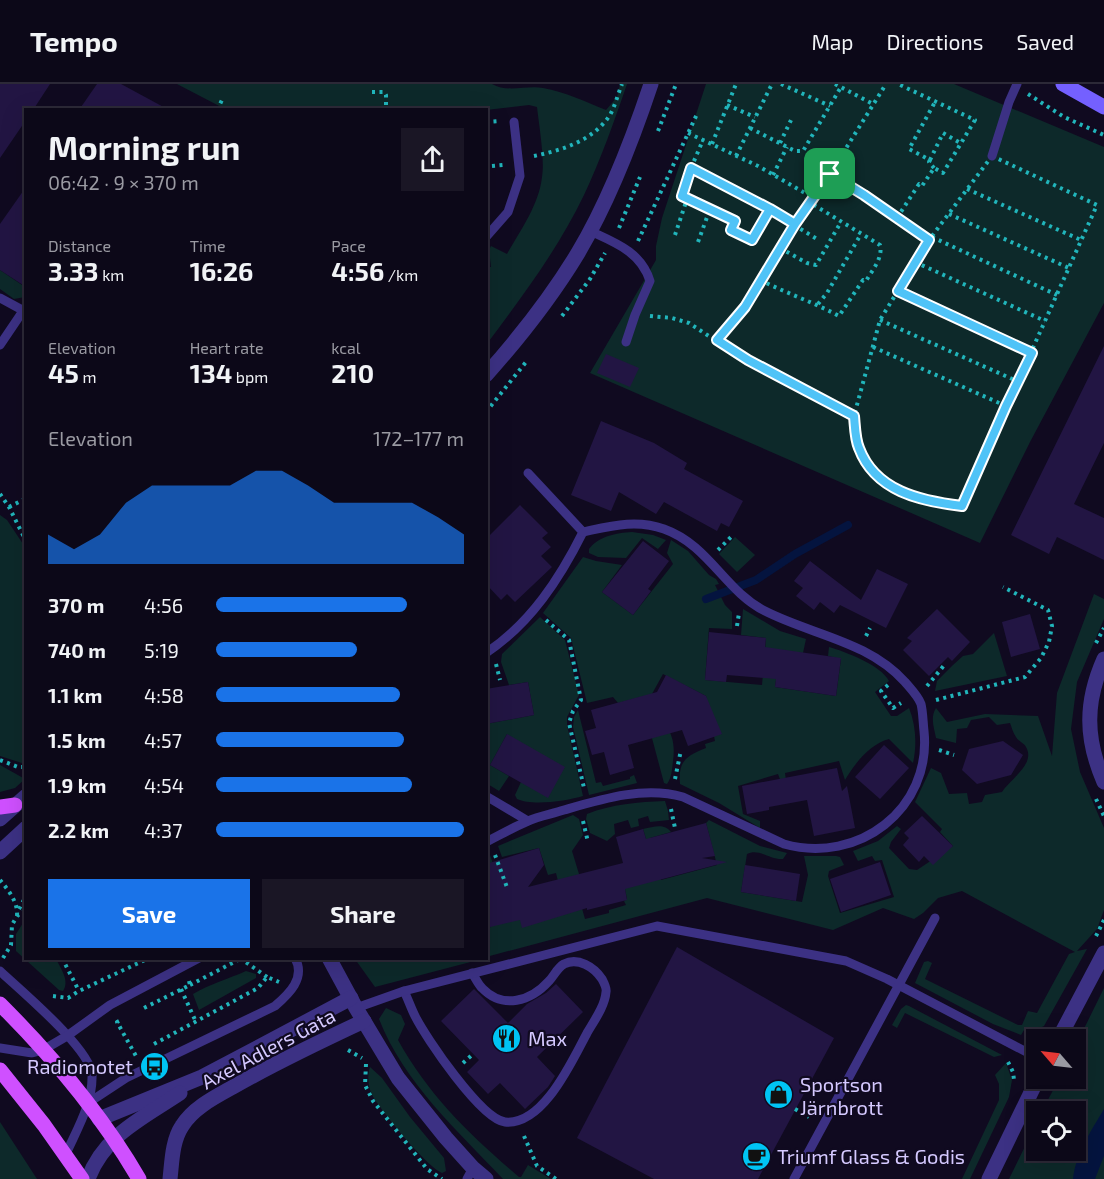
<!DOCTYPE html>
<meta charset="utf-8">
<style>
body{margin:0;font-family:"Exo 2",sans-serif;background:#1a1625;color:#f1f3f6;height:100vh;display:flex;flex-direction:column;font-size:22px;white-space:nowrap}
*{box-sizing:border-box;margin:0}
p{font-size:20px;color:#9a9aa2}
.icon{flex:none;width:33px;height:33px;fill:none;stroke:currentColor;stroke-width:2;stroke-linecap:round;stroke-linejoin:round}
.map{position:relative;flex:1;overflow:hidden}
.side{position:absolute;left:24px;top:24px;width:464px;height:852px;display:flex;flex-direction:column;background:#0c0818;border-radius:0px;box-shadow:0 6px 24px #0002,0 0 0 2px #2c2937}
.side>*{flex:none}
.needle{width:39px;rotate:298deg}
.fabs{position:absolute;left:1026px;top:945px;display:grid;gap:12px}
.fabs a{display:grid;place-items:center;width:60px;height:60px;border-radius:0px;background:#0c0818;box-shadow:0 6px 24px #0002,0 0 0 2px #2c2937;font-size:30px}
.pin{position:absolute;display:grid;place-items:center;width:51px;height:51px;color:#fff;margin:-26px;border-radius:12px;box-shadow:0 3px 9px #0006}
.round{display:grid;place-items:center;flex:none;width:63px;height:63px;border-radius:0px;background:#1a1625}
.summary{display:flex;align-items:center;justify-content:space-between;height:102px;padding:0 24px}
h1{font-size:33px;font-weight:700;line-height:45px}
.figures{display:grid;grid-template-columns:repeat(3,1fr);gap:9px;height:102px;padding:6px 24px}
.figures div{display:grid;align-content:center}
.figures b{font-size:26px;font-weight:700}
.figures small{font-size:16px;font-weight:400}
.figures p{font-size:16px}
.chart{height:168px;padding:12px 24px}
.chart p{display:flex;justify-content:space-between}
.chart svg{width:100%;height:108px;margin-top:6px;fill:#1a73e8;opacity:.7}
.cta{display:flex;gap:12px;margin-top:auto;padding:12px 24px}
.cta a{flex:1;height:69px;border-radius:0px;background:#1a73e8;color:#fff;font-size:24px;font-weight:700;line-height:69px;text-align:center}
.cta a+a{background:#1a1625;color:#f1f3f6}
ul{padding:0 24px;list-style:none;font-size:20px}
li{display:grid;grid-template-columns:96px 72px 1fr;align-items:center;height:45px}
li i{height:15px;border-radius:8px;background:#1a73e8}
header{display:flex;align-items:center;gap:36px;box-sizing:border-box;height:84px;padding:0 30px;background:#0c0818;border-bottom:2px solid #2c2937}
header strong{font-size:28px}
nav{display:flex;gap:33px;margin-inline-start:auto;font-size:21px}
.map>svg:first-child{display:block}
</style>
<header>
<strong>Tempo</strong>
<nav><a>Map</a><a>Directions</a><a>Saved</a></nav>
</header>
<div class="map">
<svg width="1104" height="1095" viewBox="0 0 1104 1095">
<rect width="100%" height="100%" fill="#100a20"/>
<g fill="#0d292a">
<path d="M177 0H492C507 9 527 1 543 4 565 8 586 18 606 26L617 13 620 0H627C614 38 601 75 584 111 558 165 522 213 486 261V183H491L489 166 491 162 507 170C520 147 539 121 542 93 545 76 539 41 537 23L529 21 486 26 225 25Z"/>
<polygon points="706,0 954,0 1104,63 1104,219 1030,358 980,459 590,289 656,176 656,162 662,134"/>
<polygon points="0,186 25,203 25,213 14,215 0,205"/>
<polygon points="0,431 7,436 25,463 25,680 0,672"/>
<path d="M632 448 653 451 666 456 658 465 642 454 626 474 598 473 589 469V465C599 452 616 449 632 448Z"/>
<polygon points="735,453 755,471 737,488 719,470"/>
<path d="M671 456 688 467 709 491 716 495 719 500 715 501 725 521 732 528V545L709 544 705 596 762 601 766 554 741 551 743 525 780 547 806 555 803 569 780 566 775 603 836 612 841 575 828 572 829 563C846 568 881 581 889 597L875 608 891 632H897L909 624C916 641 917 661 913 679L889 655C870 660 855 679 845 696L839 677 785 689 789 719 778 690 738 702 743 730 760 737V744L719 719 680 700C678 677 686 672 706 664L705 660 715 657 706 612 663 590 647 619C665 640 677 648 673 677 672 685 672 693 667 700L664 699 641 613 618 619 613 613 587 619 571 554 543 529 583 473 596 477 622 481 602 508 633 531 673 480 667 469Z"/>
<path d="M1094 510 1104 515V535L1077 598 1071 645 1080 688 1104 744V826L1097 845 1077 867 1087 865 1044 942 1036 946H1024L1021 951 993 940 915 899 924 878 928 877 932 879 925 895 1018 941H1022L1028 927 1037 929 1069 870 1075 868 962 807 938 814 923 829 914 835 883 824 833 846 707 814 486 873V844L491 843 486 773 490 771 504 812 560 805 556 789 548 791 539 764 502 773 498 762 573 731 579 735 583 751 572 767 579 790 581 821 585 835 609 829V826L626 821 624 817 627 815 623 796 658 795 643 745C654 743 664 739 671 748L650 754 661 796 717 781 706 739 709 736 760 762 787 769 783 775C770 776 759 764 747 770L741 808 802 818 808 791 804 772H836L840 773 844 781 829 787 828 792 840 829 894 813 882 776 875 777 872 772 858 777 853 767 878 757 897 742 901 745 891 758 889 764 909 785 917 786 953 762 940 748 942 745 915 718 931 684 941 689 949 710 967 709 969 720 982 718 985 711 1002 708C1010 695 1036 680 1026 663 1024 659 1018 657 1016 653 1013 649 1012 644 1010 639L997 641 989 633 971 636 967 644 957 645 956 659 936 654C934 644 930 633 936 624L947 638 985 630 1038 632 1052 672 1057 609Z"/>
<path d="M540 533 565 556 579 611 567 633V641L583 712C567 717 532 722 517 715L515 711 521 698 507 650 490 681 509 692 499 707 486 699V640L534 631 528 598 509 601 501 578 502 570Z"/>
<polygon points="994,549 1007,592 935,607 937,597 953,581 963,572 973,570"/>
<polygon points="578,626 596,699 601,698 603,702 630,695 630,693 634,691 637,699 589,711 573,643 574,633"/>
<polygon points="0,681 25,695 15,704 0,708"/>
<path d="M665 717 668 727 669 736 650 738 648 732 638 735 639 742 631 744 628 736 614 740 615 750 607 757 590 749 586 735 587 730C612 720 638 718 665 717Z"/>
<path d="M25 836 26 874 56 875C61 885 70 897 63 907L59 906 16 867V850Z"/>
<polygon points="355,875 482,875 375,903"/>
<path d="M246 887 256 890V894L199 926 193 910C210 900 228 895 246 887Z"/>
<polygon points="1104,904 1104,1095 1009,1095 1036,1040 1036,1066 1076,1066 1076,1028 1042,1027 1059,995 1076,994 1076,961"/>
<polygon points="906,921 909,922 1002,971 994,973 905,929 897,944 892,941 901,925"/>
<path d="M386 924 401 931 405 940 398 956C429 1012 470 1051 519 1093H521L528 1081 551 1095H503C457 1046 404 999 379 935Z"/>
<polygon points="1006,979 1012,996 1009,1013 970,1095 962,1095 999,1016 999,1000 995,991"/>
<path d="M370 983 382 994 410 1033 444 1074 446 1087 442 1089C425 1081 382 1028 372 1011 368 1002 367 991 370 983Z"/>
<polygon points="0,1038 37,1095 0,1095"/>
</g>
<path fill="#04143f" d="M1104 1025V1072L1095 1095H1073C1076 1069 1091 1047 1104 1025Z"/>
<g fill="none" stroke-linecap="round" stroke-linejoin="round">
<polyline stroke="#04143f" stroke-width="8" points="706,515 756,496 795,470 848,441"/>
</g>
<g fill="#221543">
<polygon points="0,0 50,0 33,26 26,26 26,36 0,74"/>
<polygon points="97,0 121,0 169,26 79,26"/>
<polygon points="26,103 26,203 0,186 0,140"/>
<polygon points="1104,262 1104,359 1074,420 1104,434 1104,476 1057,453 1049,470 1011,451"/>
<polygon points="606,270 639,284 630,303 597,289"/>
<polygon points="601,337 654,359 687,379 684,385 743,417 729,443 721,439 717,447 664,418 656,430 619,408 611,427 571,411"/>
<polygon points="520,421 548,449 542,454 551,463 541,472 552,483 515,518 507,510 501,516 486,500 486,455"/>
<polygon points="643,457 669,477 648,505 651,507 633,531 602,508"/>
<polygon points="810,477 861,516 877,485 908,500 886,544 840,521 834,529 820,518 814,526 796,512 803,504 794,497"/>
<polygon points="937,525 970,558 952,577 948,573 929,592 903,566 912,557 907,554"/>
<polygon points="1030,530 1040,565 1011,573 1002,538"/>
<polygon points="709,548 766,554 765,563 841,574 836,612 775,603 776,595 727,591 726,598 705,596"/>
<polygon points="666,591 706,612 722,650 688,662 682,646 628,661 634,684 610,691 604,668 592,671 585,647 596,644 591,626 657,608"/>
<polygon points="528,598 534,631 486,640 486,605"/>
<polygon points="507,650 565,683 548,714 490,681"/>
<polygon points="1003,657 1023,671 1011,691 977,700 962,686 969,665"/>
<polygon points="884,661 909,684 880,715 855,693"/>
<polygon points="837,684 842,707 847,702 855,744 814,752 807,716 769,723 769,726 747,730 742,702"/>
<polygon points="922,732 953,762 933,781 924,772 919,778 903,761 909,754 904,749"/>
<polygon points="706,739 715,772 702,774 727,778 625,805 627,816 587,826 587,824 522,844 520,836 486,844 486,780 539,764 544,781 528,803 623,779 616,753 643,745 646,755"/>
<polygon points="880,778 891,811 841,828 830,795"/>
<polygon points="745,781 800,790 796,817 741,808"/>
<polygon points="677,863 834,954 758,1095 654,1095 577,1054"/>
<polygon points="556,900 583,928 537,973 555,992 548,1003 525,1025 500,999 488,1010 467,988 479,976 441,937 474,905 508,939 527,920 546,909"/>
</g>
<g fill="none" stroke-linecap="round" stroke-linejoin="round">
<g stroke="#21b5bb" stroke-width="4" stroke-dasharray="3 4.5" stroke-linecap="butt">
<polyline points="781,0 830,22"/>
<polyline points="835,0 873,20"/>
<polyline points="372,8 384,8 386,11 386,26"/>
<polyline points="1028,10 1064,33 1104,51"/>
<polyline points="727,21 755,33"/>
<polyline points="217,26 223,14"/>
<polyline points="486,38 500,37"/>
<polyline points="750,44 795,67 803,67 841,3"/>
<polyline points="658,47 676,0"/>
<polyline points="688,49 758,82 812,113"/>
<polyline points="780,59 792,34"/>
<polyline points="712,60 736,0"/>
<path d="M534 72C562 66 593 57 610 31 615 22 618 10 622 0"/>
<polyline points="736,72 772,0"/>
<polygon points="992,72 1097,121 962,422 928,418 892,404 869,385 858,362 854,332 880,236 929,156"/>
<polyline points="930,76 943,49 962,60"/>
<polyline points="492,82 503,81"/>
<polyline points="691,84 703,56"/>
<polyline points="934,84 929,78 930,76 909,65 935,18"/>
<polyline points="830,90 864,111 929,156"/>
<polyline points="773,91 787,63"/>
<polyline points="967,105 1081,156"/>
<polyline points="770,125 752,156 731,146 735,137 684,114 682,111 691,84 770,125 795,140"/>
<polyline points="949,130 1069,184"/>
<polyline points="897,134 919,100 922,102 934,84 943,89 975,36 898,0"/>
<polyline points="794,141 817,155"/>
<polyline points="619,144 640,93"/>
<polyline points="675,151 687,115"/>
<polyline points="932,153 1057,211"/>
<polyline points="638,157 697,30"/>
<polyline points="698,158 710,125"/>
<polyline points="780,164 807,179 816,181 841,138"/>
<polyline points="915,178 1045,237"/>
<path d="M760 196C786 209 813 218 839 232L863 196 866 197C873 185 883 174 880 161L809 118"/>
<polyline points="899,207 1032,269"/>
<polyline points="818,220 827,209 861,150"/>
<polyline points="562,232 590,195 605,169"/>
<polyline points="650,232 672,234 689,239 730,266 854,332"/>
<polyline points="880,236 1019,298"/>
<polyline points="717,256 745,223 780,164 830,90 886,0"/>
<polyline points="873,263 1006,322"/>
<polyline points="486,328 526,278"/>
<polyline points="0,410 9,423 26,457"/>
<polyline points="9,423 25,415"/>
<polyline points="718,466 733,451"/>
<polyline points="546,536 569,556 581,616 573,627 569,639 584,704"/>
<polyline points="737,542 739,529"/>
<polyline points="866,552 870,544"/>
<polyline points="1096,559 1104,544"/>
<polyline points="496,580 500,596"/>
<polyline points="888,601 881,607 893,624 901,619"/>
<polyline points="927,602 946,579"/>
<polyline points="936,616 1025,593 1041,574 1049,558 1052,542 1048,526 1003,503"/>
<polyline points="939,666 954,671"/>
<polyline points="0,676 18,683 26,683"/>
<polyline points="675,695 681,666"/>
<polyline points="1096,715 1104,732"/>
<polyline points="671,725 675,744"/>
<polyline points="583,737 588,758"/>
<polyline points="495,771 508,806"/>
<path d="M0 796C9 807 18 818 17 832"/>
<polyline points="19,825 26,812"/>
<polyline points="1096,852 1104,836"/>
<polyline points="3,874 11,861 12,841 17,832 26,826"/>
<polyline points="62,874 79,907"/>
<polyline points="240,874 267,893"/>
<polyline points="190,901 240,875"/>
<polyline points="181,905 196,938"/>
<polyline points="53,912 68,914 79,907 149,874"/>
<polyline points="144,924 190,901 189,897"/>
<polyline points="119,937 117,938 136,972"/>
<polyline points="154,960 258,904 267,893 279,898"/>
<polyline points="348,966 362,974"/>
<polyline points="1008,978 1013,988 1014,996"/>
<polyline points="463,979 473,970"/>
<polyline points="366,980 365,1001 373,1017 427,1085 442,1095"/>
<polyline points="795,1025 809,1033"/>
<polyline points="524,1052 537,1082 556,1095"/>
</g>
<g stroke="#3c3184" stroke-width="9">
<polyline points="992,72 1009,18 1017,0"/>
<path d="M590 147C616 159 641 168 650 197L635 231 626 258"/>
<polyline points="486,153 508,128 520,92 514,38"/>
<polyline points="0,214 26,228"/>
<polyline points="0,261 23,227"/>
<path d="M486 569C531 539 560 494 583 448L528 389"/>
<polyline points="486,712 528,737"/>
<path d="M486 758C500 751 514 743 528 737 539 732 552 730 564 726 602 715 644 702 683 713L784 760C858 781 932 725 924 647 923 639 923 628 921 620 918 612 910 604 905 598 868 557 812 551 765 527 725 507 709 461 664 445 636 435 611 442 583 448"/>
<path d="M0 887C20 906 91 965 92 991 93 1019 77 1045 66 1070"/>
<path d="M404 907C408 915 411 924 415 932 426 954 481 1035 505 1038 543 1042 572 977 587 949 594 937 605 922 606 908 607 904 604 899 602 895 594 883 578 873 564 880 557 884 554 892 549 897 531 917 503 926 482 904 478 900 475 893 472 889"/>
<polyline points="356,924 404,907 657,842 846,877 887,895 1036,973"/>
<polyline points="0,964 32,969 43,966 67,952 110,921 199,874"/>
<path d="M88 1019 126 994 275 922C289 910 306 894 295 874"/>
<polyline points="467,1095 473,1084"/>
<polyline points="794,1095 935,834"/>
</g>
<g stroke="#3c3184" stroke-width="15">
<path d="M486 291C519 254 552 212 578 169 609 117 632 57 651 0"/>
<path d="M1104 575C1085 618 1085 654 1104 698"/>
<polyline points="0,735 26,712"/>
<polyline points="0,768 26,744"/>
<polyline points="329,874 356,924 398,994 446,1054 473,1084 486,1095"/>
<polyline points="1058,956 1104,869"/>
<polyline points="99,1035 202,993 351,914"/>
<path d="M88 1095C104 1051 143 1034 180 1009"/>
<path d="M170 1095C172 1078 172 1057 182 1042 193 1024 215 1013 233 1003 275 979 319 958 364 937"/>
<polyline points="989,1095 1038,994"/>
</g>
<polyline stroke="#7460ff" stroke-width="15" points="1063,0 1104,23"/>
<g stroke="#cf50ff" stroke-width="15">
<polyline points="0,723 15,721"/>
<path d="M0 920C52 972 102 1031 139 1095"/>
<polyline points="0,986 44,1041 82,1095"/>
</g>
</g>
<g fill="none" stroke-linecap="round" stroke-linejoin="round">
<defs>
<path id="route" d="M830 90 795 140 770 125 752 156 731 146 735 137 682 112 691 84 770 125 795 140 745 223 717 256 748 276 854 332C855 342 855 355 859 364 875 407 920 417 962 422L1006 322 1032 269 898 207 929 156 864 111 830 90"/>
</defs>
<use href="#route" stroke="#fff" stroke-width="12"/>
<use href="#route" stroke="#4fc3f7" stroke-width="8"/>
</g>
<defs>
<symbol id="restaurant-disc" viewBox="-11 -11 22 22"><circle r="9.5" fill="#00c4f4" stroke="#100a20"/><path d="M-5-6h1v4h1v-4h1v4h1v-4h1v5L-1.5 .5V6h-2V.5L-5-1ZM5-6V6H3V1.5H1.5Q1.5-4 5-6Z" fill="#111"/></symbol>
<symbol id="bus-disc" viewBox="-11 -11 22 22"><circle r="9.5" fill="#00c4f4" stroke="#100a20"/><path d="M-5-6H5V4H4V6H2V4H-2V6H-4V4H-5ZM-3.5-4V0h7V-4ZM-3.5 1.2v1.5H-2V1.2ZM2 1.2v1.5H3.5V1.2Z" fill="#111"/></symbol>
<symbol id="shop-disc" viewBox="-11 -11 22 22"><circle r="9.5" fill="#00c4f4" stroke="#100a20"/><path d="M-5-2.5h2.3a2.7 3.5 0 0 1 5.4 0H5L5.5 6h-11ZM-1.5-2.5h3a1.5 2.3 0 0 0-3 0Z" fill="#111"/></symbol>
<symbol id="cafe-disc" viewBox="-11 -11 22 22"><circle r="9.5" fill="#00c4f4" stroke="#100a20"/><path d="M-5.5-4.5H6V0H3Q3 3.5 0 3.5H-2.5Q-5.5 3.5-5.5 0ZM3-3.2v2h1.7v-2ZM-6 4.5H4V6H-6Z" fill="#111"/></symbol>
</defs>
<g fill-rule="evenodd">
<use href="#restaurant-disc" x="490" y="938" width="33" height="33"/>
<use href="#bus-disc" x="138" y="966" width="33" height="33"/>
<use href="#shop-disc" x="762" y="994" width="33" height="33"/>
<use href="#cafe-disc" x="740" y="1056" width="33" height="33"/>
</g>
<g text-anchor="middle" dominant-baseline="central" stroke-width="4.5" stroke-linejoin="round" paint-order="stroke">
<g font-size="20" fill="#d5c9ff" stroke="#100a20" text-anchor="start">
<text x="528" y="954">Max</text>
<text x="133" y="982" text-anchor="end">Radiomotet</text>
<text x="800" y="1000">Sportson<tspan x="800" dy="23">Järnbrott</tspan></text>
<text x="777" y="1072">Triumf Glass &amp; Godis</text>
</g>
<g font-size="20" fill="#d5c9ff" stroke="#100a20">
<text transform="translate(268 964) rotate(-28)">Axel Adlers Gata</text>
</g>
</g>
</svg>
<div class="fabs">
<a><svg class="needle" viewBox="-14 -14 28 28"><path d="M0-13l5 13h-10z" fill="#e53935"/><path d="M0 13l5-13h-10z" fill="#9a9aa2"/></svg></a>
<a><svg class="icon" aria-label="locate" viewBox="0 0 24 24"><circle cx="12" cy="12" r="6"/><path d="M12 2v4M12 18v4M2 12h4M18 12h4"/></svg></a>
</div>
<div class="pin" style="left:830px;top:90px;background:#1e9e55"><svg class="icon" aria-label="arrive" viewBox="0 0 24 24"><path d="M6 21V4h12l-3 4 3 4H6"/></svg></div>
<section class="side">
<div class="summary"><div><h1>Morning run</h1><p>06:42 · 9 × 370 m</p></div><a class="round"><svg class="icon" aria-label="share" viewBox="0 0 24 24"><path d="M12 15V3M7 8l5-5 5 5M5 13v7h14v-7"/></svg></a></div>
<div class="figures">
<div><p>Distance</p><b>3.33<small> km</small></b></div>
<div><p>Time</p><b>16:26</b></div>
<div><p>Pace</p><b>4:56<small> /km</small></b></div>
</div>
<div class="figures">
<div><p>Elevation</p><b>45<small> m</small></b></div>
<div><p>Heart rate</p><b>134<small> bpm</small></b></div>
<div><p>kcal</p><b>210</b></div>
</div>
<div class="chart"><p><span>Elevation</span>172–177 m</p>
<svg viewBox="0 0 160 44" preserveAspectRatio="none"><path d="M0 44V32L10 38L20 32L30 19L40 12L50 12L60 12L70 12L80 6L90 6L100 12L110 19L120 19L130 19L140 19L150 25L160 32V44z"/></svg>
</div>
<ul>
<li><b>370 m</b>4:56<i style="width:77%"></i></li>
<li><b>740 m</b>5:19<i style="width:57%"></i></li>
<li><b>1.1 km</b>4:58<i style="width:74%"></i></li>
<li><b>1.5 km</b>4:57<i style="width:76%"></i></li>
<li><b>1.9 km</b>4:54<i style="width:79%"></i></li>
<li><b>2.2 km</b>4:37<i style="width:100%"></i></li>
</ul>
<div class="cta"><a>Save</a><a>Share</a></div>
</section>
</div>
